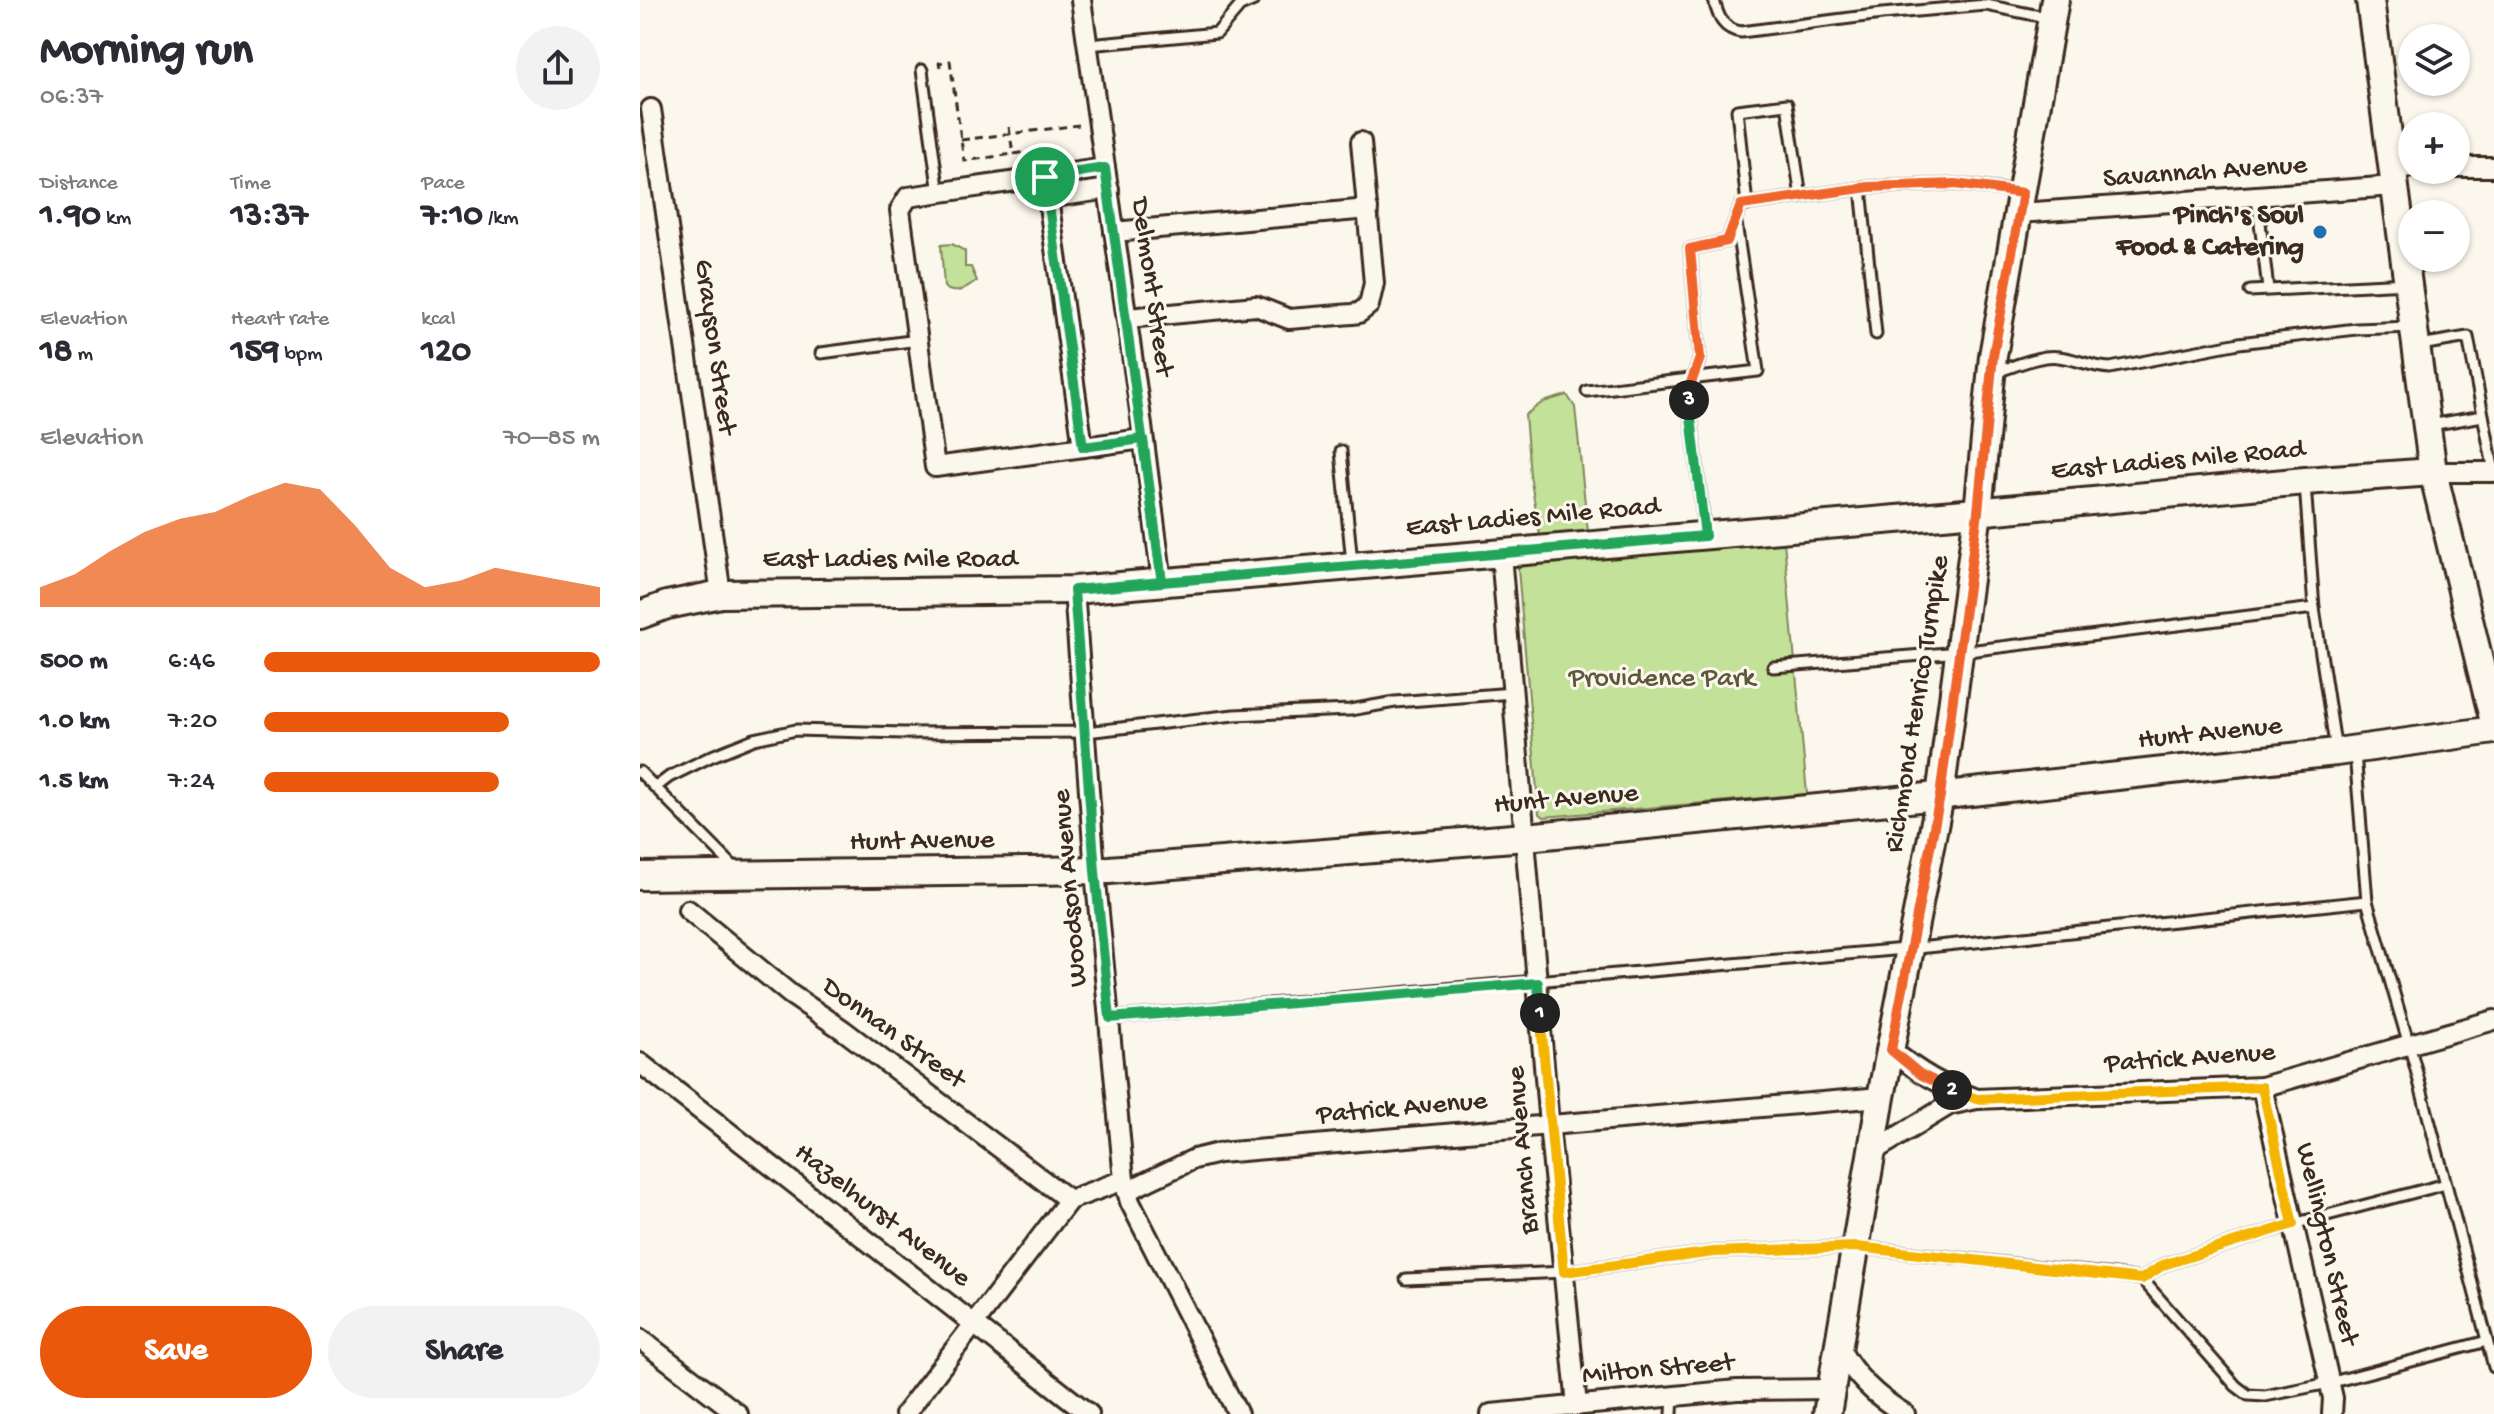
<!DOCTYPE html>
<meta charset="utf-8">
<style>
body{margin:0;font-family:"Gochi Hand",sans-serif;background:#f2f2f3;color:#2b2b33;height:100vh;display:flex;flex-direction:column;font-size:30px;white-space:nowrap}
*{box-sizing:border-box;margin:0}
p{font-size:26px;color:#7c7c81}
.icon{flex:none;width:44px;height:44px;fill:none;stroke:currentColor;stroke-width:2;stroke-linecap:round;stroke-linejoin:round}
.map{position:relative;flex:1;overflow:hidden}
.details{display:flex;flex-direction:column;background:#fff;width:640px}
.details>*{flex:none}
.buttons{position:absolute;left:1758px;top:24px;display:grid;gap:16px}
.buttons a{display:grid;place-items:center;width:72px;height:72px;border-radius:50%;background:#fff;box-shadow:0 2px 6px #0004;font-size:40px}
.pin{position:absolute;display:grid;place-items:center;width:68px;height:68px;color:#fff;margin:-34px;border:4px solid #fff;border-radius:50%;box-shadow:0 2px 8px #0007}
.km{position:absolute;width:40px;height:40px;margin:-20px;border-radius:50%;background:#222;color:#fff;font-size:22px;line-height:40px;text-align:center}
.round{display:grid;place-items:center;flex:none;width:84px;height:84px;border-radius:42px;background:#f2f2f3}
.overview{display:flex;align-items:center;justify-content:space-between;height:136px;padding:0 40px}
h1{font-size:44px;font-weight:700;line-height:60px}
.figures{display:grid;grid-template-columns:repeat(3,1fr);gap:12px;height:136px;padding:8px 40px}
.figures div{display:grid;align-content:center}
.figures b{font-size:34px;font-weight:700}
.figures small{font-size:22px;font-weight:400}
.figures p{font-size:22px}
.chart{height:224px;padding:16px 40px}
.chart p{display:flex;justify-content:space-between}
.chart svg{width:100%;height:144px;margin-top:8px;fill:#ea580c;opacity:.7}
.button{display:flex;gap:16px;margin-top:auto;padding:16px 40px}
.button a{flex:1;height:92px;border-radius:48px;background:#ea580c;color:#fff;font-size:32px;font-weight:700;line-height:92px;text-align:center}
.button a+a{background:#f2f2f3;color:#2b2b33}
ul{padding:0 40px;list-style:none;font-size:26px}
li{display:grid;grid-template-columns:128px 96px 1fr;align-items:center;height:60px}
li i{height:20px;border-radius:10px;background:#ea580c}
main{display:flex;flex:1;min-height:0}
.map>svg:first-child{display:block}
</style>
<main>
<section class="details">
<div class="overview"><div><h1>Morning run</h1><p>06:37</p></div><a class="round"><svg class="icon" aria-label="share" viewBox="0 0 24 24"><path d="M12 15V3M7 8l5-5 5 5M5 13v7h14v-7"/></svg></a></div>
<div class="figures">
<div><p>Distance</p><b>1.90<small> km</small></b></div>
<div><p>Time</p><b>13:37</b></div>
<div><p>Pace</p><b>7:10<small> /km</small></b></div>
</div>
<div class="figures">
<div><p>Elevation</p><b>18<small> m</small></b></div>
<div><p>Heart rate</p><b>159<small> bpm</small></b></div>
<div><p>kcal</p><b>120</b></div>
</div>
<div class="chart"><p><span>Elevation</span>70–85 m</p>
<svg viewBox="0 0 160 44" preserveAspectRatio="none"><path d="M0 44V38L10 34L20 27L30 21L40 17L50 15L60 10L70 6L80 8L90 19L100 32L110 38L120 36L130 32L140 34L150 36L160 38V44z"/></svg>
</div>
<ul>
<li><b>500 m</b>6:46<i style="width:100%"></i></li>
<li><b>1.0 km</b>7:20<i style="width:73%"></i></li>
<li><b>1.5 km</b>7:24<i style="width:70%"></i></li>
</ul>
<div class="button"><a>Save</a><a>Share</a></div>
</section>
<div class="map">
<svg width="1854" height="1414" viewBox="0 0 1854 1414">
<rect width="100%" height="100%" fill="#fbf7ec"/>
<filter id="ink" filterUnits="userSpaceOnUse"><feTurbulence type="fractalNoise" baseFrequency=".0125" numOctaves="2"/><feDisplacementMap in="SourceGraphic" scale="16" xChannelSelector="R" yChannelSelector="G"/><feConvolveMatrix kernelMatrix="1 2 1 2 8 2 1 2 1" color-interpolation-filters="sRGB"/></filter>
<g filter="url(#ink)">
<g fill="#c3e198" stroke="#7f865b" stroke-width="2">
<path d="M312 244 325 251V267H331L337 281C327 285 317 298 304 287L301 245Z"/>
<polygon points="927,395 935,407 948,532 900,536 890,475 885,415 903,402"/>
<polygon points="1144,541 1167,794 904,817 899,814 878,569 879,564"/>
</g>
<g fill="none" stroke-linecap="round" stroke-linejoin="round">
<defs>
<g id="lane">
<path d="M1074 0C1078 17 1083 29 1101 32L1242 14 1346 5 1409 18"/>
<polyline points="448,45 577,33 600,6 614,0"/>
<polyline points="282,70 299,194"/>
<polyline points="1221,188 1236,334"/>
<polyline points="1617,198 1628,289"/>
<polyline points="1107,205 1097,110 1147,104 1161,197"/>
<polyline points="1610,291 1767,283"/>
<polyline points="1780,345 1828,337 1854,472"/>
<polyline points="181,353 278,340"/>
<path d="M1355 372C1374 367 1399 354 1419 357 1436 359 1452 367 1470 368L1599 343 1716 329 1773 327"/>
<polyline points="947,391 1118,371 1096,223"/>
<polyline points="1790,425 1843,416"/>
<polyline points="701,451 712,563"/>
<polyline points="1665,484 1674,608 1696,751"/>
<polyline points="1065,534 1048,391 1060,358 1050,249 1087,241 1101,205 1229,187 1315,184 1379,192"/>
<polyline points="1133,667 1320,652 1674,608"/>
<polyline points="1715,753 1727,901 1774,1062 1854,1367"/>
<polyline points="0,772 96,869"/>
<polyline points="16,787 29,777 72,756 114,739 156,730 263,733 446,732 594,715 710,710 755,702 873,693"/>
<polyline points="470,1018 1288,947 1727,901"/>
<polyline points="766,1279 924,1272 1074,1252 1217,1247 1474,1275 1502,1279 1596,1386 1608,1395 1625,1396 1689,1383 1847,1341"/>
<polyline points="1502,1279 1523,1265 1653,1224 1806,1184"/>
<polyline points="1032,1414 1033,1396"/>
</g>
<g id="street">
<polyline points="441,0 501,418 522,582"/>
<polyline points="11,109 81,594"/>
<polyline points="1816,167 1854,167"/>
<polyline points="465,168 268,197 260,210 295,467 503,439"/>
<polyline points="1752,169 1772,167"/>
<polyline points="405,177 443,447"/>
<polyline points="408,198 469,189"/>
<polyline points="1379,213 1754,186"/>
<polyline points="474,232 728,209"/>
<polyline points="488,318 616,306 649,319 712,314 719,313 729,305 734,283 721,142"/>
<polyline points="1793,472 1854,472"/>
<polyline points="861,554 909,1125 937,1406"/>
<polyline points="434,590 455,871 484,1180 490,1202 598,1414"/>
<polyline points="48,910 150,994 203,1030 429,1200"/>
<path d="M1251 1050C1280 1073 1302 1086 1337 1099"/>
<polyline points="0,1063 449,1414"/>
<polyline points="1622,1087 1693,1398 1692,1414"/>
<polyline points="1232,1152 1309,1105 1337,1099 1622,1087 1854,1020"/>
<polyline points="487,1191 554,1159 579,1153 1241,1097"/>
<polyline points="0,1339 98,1414"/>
<path d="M1200 1349C1215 1377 1238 1398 1265 1414"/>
<polyline points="265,1414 429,1200 484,1180"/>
<polyline points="851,1414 1097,1390 1192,1389"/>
</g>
<g id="secondary">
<polyline points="1730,0 1793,472 1854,722"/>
<polyline points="0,615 27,605 81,594 434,590 1314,514 1665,481 1793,472"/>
<polyline points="0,876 469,870 886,837 1269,799 1696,752 1854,730"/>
<polyline points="1187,1414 1241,1097 1300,796 1338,512 1353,356 1415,0"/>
</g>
</defs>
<use href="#lane" stroke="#3b2a1e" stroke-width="15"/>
<use href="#street" stroke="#3b2a1e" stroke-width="24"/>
<use href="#secondary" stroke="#3b2a1e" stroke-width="32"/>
<g stroke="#3b2a1e" stroke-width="3" stroke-dasharray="8 6" stroke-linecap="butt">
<polyline points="300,67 299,63 310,61 324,161 373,154"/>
<polyline points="369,127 373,154 406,149"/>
<polyline points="321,140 439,125"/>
</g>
<use href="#lane" stroke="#fbf7ec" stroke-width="9"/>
<use href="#street" stroke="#fbf7ec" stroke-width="18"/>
<use href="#secondary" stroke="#fbf7ec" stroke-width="26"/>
</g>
</g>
<g fill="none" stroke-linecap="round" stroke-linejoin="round" filter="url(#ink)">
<defs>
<polyline id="split-1" points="405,177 443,447 503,439 522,582 434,590 455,871 470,1018 898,983 900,1013"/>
<polyline id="split-2" points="900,1013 924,1272 1074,1252 1217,1247 1502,1279 1523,1265 1653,1224 1622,1087 1337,1099 1312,1090"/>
<polyline id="split-3" points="1049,400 1048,391 1060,358 1050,249 1087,241 1101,205 1229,187 1315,184 1383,193 1353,356 1338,512 1300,796 1251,1050 1280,1074 1312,1090"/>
<polyline id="split-4" points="405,177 465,168 522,582 1065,536 1049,400"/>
</defs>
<use href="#split-1" stroke="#fff" stroke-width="16"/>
<use href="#split-2" stroke="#fff" stroke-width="16"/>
<use href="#split-3" stroke="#fff" stroke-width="16"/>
<use href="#split-4" stroke="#fff" stroke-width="16"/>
<use href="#split-1" stroke="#22a559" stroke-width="10"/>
<use href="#split-2" stroke="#f5b400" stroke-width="10"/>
<use href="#split-3" stroke="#f0652b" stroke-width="10"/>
<use href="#split-4" stroke="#22a559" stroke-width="10"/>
</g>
<circle fill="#1f6fb2" stroke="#fbf7ec" stroke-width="3" cx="1680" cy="232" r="8"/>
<g text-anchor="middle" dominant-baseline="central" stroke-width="6" stroke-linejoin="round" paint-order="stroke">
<g font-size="28" fill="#3b2a1e" stroke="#fbf7ec">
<text transform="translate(1565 173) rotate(-4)">Savannah Avenue</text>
<text transform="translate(511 287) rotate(82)">Delmont Street</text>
<text transform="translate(74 347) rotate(82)">Grayson Street</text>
<text transform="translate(1538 461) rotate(-5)">East Ladies Mile Road</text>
<text transform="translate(893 518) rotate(-5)">East Ladies Mile Road</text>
<text x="250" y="560">East Ladies Mile Road</text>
<text transform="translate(1278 704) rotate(-81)">Richmond Henrico Turnpike</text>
<text transform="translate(1570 734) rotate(-6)">Hunt Avenue</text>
<text transform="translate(926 800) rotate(-5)">Hunt Avenue</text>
<text transform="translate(282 842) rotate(-1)">Hunt Avenue</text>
<text transform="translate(431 888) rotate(-95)">Woodson Avenue</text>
<text transform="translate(253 1034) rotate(36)">Donnan Street</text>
<text transform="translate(1550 1059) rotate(-4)">Patrick Avenue</text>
<text transform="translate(762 1109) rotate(-5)">Patrick Avenue</text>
<text transform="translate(884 1150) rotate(-95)">Branch Avenue</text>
<text transform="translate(242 1216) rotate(38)">Hazelhurst Avenue</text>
<text transform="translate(1686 1244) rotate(77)">Wellington Street</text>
<text transform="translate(1018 1370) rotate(-5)">Milton Street</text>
</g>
<g font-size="28" font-weight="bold" fill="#3b2a1e" stroke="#fbf7ec" text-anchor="end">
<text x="1664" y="216">Pinch's Soul<tspan x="1664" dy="32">Food &amp; Catering</tspan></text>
</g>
<g font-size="28" fill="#5d583c" stroke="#fbf7ec">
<text x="1022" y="679">Providence Park</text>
</g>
</g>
</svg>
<div class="buttons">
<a><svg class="icon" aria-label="layers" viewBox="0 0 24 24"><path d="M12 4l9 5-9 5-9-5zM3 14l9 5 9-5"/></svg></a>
<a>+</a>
<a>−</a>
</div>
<div class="pin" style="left:405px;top:177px;background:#1e9e55"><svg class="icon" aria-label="arrive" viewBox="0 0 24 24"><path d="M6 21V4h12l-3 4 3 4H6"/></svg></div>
<b class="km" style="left:900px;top:1013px">1</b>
<b class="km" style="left:1312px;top:1090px">2</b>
<b class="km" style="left:1049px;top:400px">3</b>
</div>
</main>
